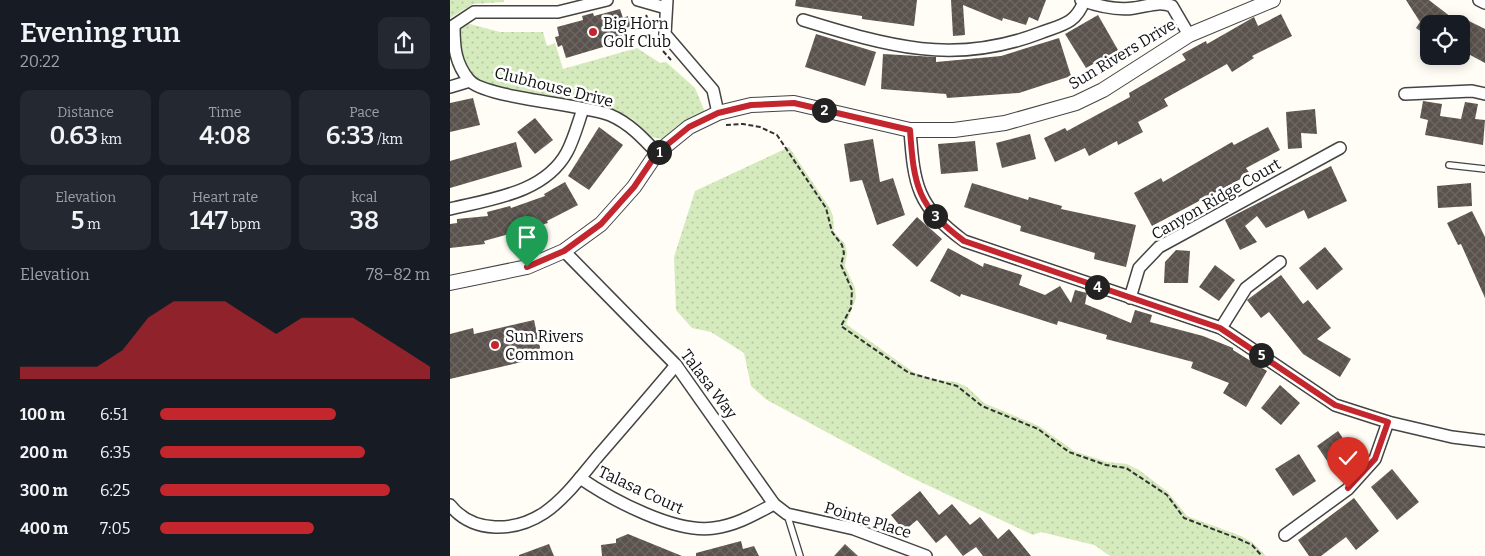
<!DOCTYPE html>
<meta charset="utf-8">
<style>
body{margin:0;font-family:Bitter,serif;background:#242831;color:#f1f3f6;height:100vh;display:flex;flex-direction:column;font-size:19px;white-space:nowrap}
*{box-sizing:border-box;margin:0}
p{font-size:16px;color:#9ea1a6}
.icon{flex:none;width:28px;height:28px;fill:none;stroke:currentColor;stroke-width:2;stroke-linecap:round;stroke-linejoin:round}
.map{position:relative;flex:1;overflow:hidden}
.details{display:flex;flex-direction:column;background:#171b24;width:450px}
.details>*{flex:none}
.tools{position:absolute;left:970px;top:15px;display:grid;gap:10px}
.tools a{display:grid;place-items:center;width:50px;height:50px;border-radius:10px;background:#171b24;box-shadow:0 2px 12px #0003;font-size:25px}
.pin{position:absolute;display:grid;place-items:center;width:42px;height:42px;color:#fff;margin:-51px -21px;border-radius:50% 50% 50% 0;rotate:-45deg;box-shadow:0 0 5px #0007}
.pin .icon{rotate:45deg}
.km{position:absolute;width:25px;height:25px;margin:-12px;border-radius:50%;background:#222;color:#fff;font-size:14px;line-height:25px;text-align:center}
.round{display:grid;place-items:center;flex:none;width:52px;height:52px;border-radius:10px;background:#242831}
.head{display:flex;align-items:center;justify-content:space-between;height:85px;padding:0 20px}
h1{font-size:28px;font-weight:600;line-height:38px}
.metrics{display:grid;grid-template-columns:repeat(3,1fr);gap:8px;height:85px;padding:5px 20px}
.metrics div{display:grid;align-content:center;border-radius:10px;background:#242831;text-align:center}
.metrics b{font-size:25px;font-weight:600}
.metrics small{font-size:14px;font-weight:400}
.metrics p{font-size:14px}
.chart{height:140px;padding:10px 20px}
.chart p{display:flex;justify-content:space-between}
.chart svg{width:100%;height:90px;margin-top:5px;fill:#c4262e;opacity:.7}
ul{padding:0 20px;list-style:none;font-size:16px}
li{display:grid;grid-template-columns:80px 60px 1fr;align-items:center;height:38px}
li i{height:12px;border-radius:6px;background:#c4262e}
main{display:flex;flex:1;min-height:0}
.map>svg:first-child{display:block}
</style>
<main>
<section class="details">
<div class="head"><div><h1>Evening run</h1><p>20:22</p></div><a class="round"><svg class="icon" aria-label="share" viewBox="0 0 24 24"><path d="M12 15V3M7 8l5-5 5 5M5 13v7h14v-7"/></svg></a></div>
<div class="metrics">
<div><p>Distance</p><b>0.63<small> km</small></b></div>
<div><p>Time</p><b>4:08</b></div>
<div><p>Pace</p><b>6:33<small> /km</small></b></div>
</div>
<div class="metrics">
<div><p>Elevation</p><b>5<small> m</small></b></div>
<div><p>Heart rate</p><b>147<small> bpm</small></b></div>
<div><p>kcal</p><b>38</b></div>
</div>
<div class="chart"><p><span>Elevation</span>78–82 m</p>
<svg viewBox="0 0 160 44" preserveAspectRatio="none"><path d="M0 44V38L10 38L20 38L30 38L40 30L50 14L60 6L70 6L80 6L90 14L100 22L110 14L120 14L130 14L140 22L150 30L160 38V44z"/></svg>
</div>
<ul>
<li><b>100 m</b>6:51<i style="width:65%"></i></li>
<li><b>200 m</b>6:35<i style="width:76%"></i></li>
<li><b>300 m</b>6:25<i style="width:85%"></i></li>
<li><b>400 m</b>7:05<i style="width:57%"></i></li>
</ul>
</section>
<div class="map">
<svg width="1035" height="556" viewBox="0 0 1035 556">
<defs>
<pattern id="grass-dots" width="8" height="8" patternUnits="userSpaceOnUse" patternTransform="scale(1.25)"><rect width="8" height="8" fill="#d5ebbd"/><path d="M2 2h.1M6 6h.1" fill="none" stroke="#b6c8a1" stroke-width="1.8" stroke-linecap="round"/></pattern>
<pattern id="building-cross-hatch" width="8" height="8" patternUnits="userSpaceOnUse" patternTransform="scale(1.25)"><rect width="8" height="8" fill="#5a524d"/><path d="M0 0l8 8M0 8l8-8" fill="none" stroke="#6d6662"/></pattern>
</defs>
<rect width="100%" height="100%" fill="#fffdf5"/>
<g fill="url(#grass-dots)">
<polygon points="0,0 54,0 54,2 23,4 0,18"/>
<path d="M16 23 50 32H93L97 46 105 43 113 69 187 48 210 63 216 62 245 88 255 112 212 139 201 137 184 120 166 110 37 85C10 69 11 60 9 31Z"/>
<polygon points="339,147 379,207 383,216 384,232 395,244 397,253 395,266 405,288 406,298 396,324 463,372 482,379 506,382 517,387 534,403 589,426 624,451 657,462 677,464 689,470 718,492 737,516 791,536 803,543 816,556 660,556 644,545 591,532 583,535 456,475 317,400 301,386 294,353 261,332 242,328 226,310 224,257 245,191"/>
</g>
<g fill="url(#building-cross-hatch)">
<polygon points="346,0 467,0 464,26 412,19 412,16 345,6"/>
<polygon points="501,0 596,0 588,21 579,17 576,25 553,18 552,21 513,5 515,35 503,36"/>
<polygon points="956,0 979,0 1010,24 979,24 979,37 966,28 970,22"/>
<polygon points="170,9 173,18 178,16 181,27 176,28 180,39 116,58 112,45 108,47 105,37 109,36 107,27 133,20 132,16 143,13 144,16"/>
<polygon points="831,14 842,36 802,56 804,58 782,72 777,64 714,99 718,106 688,122 693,132 668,145 667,141 639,156 635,148 605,162 594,138 615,128 617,131 680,97 679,93 736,60 732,54 756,41 757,44 804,17 808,26"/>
<polygon points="648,15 668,50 636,68 615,34"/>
<polygon points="1011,17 1035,29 1035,63 1011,50"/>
<polygon points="366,34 426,52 415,86 355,67"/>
<polygon points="609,38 621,76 569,93 497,98 496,94 431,89 433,54 486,57 486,62 551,56"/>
<polygon points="23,98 30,125 0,132 0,103"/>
<polygon points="973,101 992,104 990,116 1011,119 1015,102 1028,104 1025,119 1035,120 1033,145 975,135 978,120 970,118"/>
<polygon points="865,109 867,134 851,133 852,148 838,149 836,112"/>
<polygon points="85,118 103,140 85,154 67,132"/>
<polygon points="149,127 173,145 139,190 118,176"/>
<polygon points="818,127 830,150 796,168 800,174 702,226 684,193 711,178 713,182 782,142 784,145"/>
<polygon points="580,134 586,159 552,168 546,143"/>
<polygon points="423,139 430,182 443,178 455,215 427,225 412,180 400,182 394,144"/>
<polygon points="525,141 528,171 491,174 488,144"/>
<polygon points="66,142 72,167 0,188 0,161"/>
<polygon points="881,166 897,201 858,219 854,210 816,228 807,216 795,226 807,242 790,250 775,220"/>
<polygon points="115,182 128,205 97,221 98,223 34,241 35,244 0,248 0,224 7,223 7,219 38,216 37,212 60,206 61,208 95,196 94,194"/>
<polygon points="522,183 578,200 579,197 612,206 611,209 686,225 676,267 644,259 645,253 570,231 571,226 514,207"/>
<polygon points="1021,183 1022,206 988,208 987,186"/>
<polygon points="1022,211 1035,237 1035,298 1011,244 1008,245 997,223"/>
<polygon points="467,217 492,239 467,267 442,245"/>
<polygon points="875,247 893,269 867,290 849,268"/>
<polygon points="498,248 533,267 534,263 572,275 569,285 595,295 610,286 621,303 625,290 637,293 635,304 681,323 685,310 702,315 700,322 753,336 783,348 783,350 817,371 796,407 773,393 779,383 741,368 743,362 656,339 657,335 608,321 607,325 511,294 510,297 480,281"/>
<polygon points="726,250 740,251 738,283 714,283 715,262"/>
<polygon points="765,265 785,280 769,301 749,287"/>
<polygon points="831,275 853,304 858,300 881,328 867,339 901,359 890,377 853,354 819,312 811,318 797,300"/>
<polygon points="84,320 92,357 0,379 0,334 23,328 24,334"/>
<polygon points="830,385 850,403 831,425 811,408"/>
<polygon points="888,431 903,453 882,468 867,446"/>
<polygon points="849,454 866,481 843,496 825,469"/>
<polygon points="942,469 969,502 947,520 921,487"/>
<polygon points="470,491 489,515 502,504 520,525 530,517 548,539 559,529 581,556 533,556 526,547 513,556 496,535 486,543 467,520 454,531 441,515"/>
<polygon points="904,498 929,531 906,550 896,537 871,556 859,556 848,540"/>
<polygon points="178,534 232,556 152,556 151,545 166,543 166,539"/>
<polygon points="291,541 293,549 304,546 309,556 246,556 246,553"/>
<polygon points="99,544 104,556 69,556 69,555"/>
<polygon points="395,544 408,556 384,556"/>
</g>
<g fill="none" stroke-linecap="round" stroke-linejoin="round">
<defs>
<g id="service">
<polyline points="999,165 1035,169"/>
<polyline points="337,514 350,556"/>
</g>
<g id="minor">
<polyline points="188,0 216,8"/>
<polyline points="217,0 215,34 263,90 268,113"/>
<path d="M631 0C648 6 666 11 684 8 699 6 708 1 722 6L739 35"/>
<polyline points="1029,0 1035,3"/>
<path d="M353 20C438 46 504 66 590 33 611 25 626 24 634 1"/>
<path d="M4 26C4 47 5 63 19 80 34 98 132 104 160 115 179 123 193 138 207 153"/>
<polyline points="0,28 24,12 108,12 157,0"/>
<polyline points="0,87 20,81"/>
<polyline points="955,94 1022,91 1035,94"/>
<path d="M460 130C464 186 467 206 514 241L771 328 885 405 938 422 1002 437 1035 441"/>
<path d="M0 209C41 199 95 193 117 152 124 139 128 123 133 109"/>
<polyline points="114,251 226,365 324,504 337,514 404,529 476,556"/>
<polyline points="680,298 689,268 709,247 890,148"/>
<polyline points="771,328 796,288 830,262"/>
<path d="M130 478C162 500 226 534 264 528 287 525 305 514 324 504"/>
<path d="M0 505C23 534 65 532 94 513 116 498 132 475 149 455 175 425 201 395 226 365"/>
<polyline points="835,535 898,489 925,459 938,422"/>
</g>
<polyline id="tertiary" points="0,283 77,267 114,251 151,224 184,187 207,153 239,127 268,113 301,105 344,103 460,130 504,130 555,123 626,103 653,90 739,35 823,0"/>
</defs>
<use href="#service" stroke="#444" stroke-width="8"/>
<use href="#minor" stroke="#444" stroke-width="14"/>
<use href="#tertiary" stroke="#444" stroke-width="16"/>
<g stroke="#333" stroke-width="2" stroke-dasharray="5 2.5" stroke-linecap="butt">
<polyline points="196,15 203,31"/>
<polyline points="213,51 221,60"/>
<polyline points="276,125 293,124 310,127 327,135 376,208 382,232 392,245 394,253 391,265 402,290 401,308 391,326 459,373 507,386 532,406 588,429 619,452 656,465 676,468 717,495 734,518 789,539 802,545 812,556"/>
</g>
<use href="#service" stroke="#fff" stroke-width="5.5"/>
<use href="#minor" stroke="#fff" stroke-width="11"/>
<use href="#tertiary" stroke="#fff" stroke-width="14"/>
</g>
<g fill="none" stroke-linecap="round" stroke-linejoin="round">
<defs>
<path id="route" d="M77 267 114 251 151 224 184 187 207 153 239 127 268 113 301 105 344 103 460 130C464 186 467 206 514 241L770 328 885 405 938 422 925 459 898 488"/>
</defs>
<use href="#route" stroke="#fff" stroke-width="10"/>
<use href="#route" stroke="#c4262e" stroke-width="6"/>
</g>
<g fill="#c4262e" stroke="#fff" stroke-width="2">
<circle cx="143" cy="32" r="5"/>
<circle cx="45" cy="345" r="5"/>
</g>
<g text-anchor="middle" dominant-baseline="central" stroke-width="5" stroke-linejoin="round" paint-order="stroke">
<g font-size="16" fill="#111" stroke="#fff" text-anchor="start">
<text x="153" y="23">Big Horn<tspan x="153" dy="18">Golf Club</tspan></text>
<text x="55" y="336">Sun Rivers<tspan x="55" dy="18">Common</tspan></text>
</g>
<g font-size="16" fill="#111" stroke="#fff">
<text transform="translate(672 54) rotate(-31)">Sun Rivers Drive</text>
<text transform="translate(104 87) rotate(14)">Clubhouse Drive</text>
<text transform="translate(766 199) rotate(-30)">Canyon Ridge Court</text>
<text transform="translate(259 384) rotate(53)">Talasa Way</text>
<text transform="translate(191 490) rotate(25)">Talasa Court</text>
<text transform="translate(418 520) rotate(17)">Pointe Place</text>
</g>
</g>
</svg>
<div class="tools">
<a><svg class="icon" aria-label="locate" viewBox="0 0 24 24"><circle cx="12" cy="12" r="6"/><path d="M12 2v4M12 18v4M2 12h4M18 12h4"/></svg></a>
</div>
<div class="pin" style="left:77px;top:267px;background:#1e9e55"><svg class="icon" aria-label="arrive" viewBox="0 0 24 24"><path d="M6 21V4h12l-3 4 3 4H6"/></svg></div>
<div class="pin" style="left:898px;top:488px;background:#d93025"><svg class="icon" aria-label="check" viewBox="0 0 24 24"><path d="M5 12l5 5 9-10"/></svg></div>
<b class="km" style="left:209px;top:152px">1</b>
<b class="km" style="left:374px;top:110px">2</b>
<b class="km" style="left:485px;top:216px">3</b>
<b class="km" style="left:647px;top:287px">4</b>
<b class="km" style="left:811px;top:355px">5</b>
</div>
</main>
